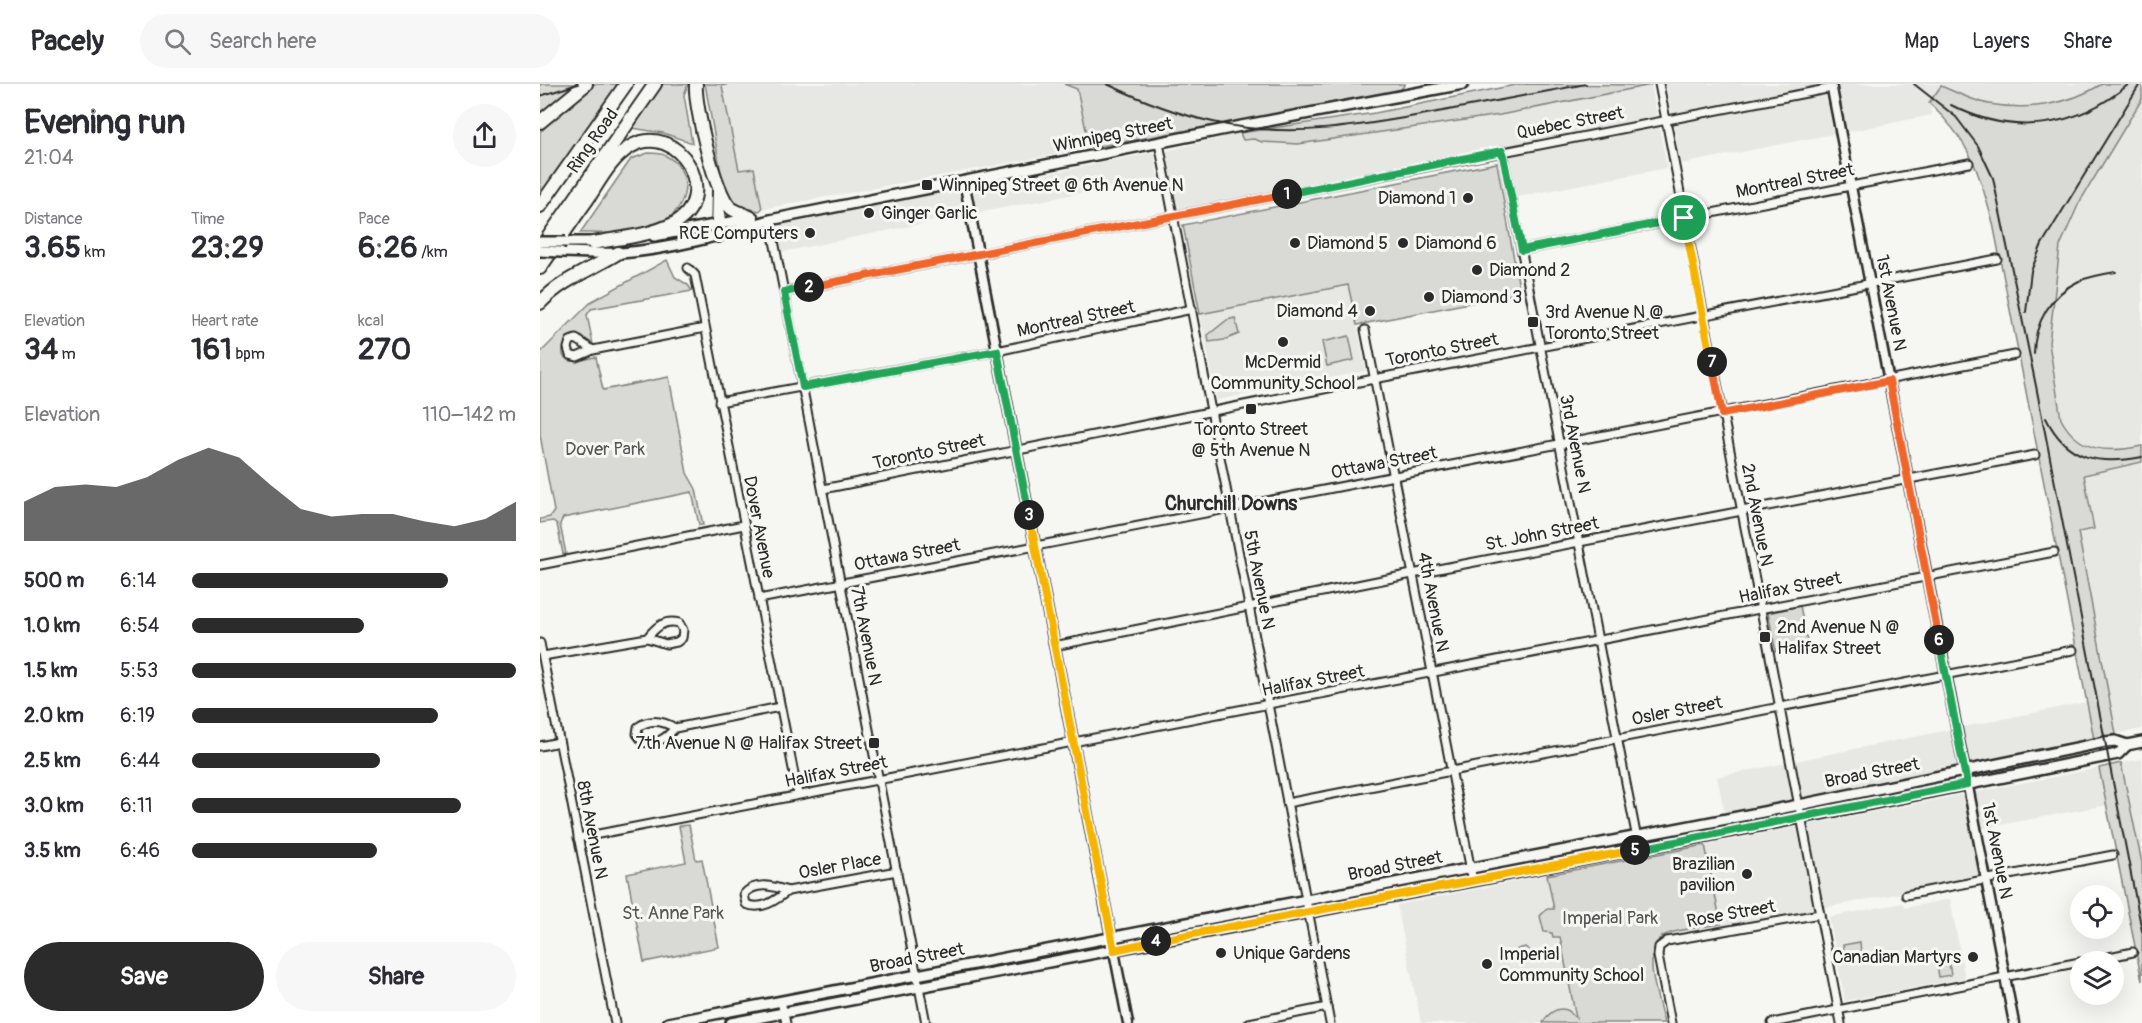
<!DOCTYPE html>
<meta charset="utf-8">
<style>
body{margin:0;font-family:Pangolin,sans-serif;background:#f7f7f7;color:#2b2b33;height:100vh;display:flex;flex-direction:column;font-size:22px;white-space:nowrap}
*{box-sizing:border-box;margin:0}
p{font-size:20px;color:#7c7c81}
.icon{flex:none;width:33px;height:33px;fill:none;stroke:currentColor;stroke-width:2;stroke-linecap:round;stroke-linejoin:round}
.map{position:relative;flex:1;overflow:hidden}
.drawer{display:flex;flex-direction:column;background:#fff;width:540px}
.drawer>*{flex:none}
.buttons{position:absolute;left:1530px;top:801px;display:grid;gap:12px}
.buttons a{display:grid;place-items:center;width:54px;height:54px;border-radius:50%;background:#fff;box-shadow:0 6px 24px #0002;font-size:30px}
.pin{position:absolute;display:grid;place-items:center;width:51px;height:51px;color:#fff;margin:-26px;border:3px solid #fff;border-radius:50%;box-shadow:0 2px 6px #0007}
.km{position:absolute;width:30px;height:30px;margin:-15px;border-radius:50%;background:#222;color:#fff;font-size:16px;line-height:30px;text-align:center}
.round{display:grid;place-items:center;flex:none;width:63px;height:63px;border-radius:32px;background:#f7f7f7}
.summary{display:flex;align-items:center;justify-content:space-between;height:102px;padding:0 24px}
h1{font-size:33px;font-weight:700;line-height:45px}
.metrics{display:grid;grid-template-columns:repeat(3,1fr);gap:9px;height:102px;padding:6px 24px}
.metrics div{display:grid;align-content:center}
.metrics b{font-size:30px;font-weight:700}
.metrics small{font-size:16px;font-weight:400}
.metrics p{font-size:16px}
.chart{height:168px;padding:12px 24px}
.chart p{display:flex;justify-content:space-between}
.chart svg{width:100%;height:108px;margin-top:6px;fill:#2b2b2b;opacity:.7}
.button{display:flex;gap:12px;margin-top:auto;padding:12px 24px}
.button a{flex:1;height:69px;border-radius:36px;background:#2b2b2b;color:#fff;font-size:24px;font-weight:700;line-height:69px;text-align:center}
.button a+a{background:#f7f7f7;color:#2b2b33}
ul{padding:0 24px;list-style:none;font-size:20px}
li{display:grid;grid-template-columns:96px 72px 1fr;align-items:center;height:45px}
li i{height:15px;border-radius:8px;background:#2b2b2b}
header{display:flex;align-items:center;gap:36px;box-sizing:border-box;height:84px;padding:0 30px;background:#fff;border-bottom:2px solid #e1e1e2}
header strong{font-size:28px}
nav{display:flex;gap:33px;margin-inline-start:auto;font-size:21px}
.search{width:420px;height:54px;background:#f7f7f7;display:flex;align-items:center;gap:15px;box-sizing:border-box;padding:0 21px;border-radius:33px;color:#7c7c81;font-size:22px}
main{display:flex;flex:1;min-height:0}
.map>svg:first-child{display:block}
</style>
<header>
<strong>Pacely</strong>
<div class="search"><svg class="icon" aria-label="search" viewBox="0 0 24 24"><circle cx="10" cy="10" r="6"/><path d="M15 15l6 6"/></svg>Search here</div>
<nav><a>Map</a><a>Layers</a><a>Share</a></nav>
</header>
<main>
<section class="drawer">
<div class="summary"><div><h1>Evening run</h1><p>21:04</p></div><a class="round"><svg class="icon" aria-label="share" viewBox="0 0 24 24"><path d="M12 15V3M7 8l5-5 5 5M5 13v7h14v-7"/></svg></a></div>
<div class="metrics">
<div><p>Distance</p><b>3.65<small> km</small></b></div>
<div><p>Time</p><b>23:29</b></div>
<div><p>Pace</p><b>6:26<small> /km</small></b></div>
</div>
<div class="metrics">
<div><p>Elevation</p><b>34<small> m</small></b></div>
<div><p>Heart rate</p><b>161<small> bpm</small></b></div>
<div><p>kcal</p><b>270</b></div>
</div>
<div class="chart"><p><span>Elevation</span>110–142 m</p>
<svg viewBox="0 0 160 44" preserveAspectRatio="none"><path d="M0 44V28L10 22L20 21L30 22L40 18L50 11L60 6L70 10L80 21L90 31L100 34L110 33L120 33L130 36L140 38L150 35L160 28V44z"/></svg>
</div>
<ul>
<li><b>500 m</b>6:14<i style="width:79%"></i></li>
<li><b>1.0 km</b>6:54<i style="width:53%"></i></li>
<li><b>1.5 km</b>5:53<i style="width:100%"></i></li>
<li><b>2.0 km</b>6:19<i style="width:76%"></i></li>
<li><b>2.5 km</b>6:44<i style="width:58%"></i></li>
<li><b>3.0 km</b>6:11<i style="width:83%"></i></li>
<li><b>3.5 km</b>6:46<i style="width:57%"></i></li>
</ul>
<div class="button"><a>Save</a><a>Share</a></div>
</section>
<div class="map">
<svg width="1602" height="939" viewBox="0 0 1602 939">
<rect width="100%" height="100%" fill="#f6f6f2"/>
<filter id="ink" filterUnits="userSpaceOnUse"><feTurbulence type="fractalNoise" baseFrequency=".0167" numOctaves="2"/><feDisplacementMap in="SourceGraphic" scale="12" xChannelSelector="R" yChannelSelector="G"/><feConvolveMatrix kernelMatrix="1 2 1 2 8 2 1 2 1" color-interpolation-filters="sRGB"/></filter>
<g filter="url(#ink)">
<g fill="#e7e7e3">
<polygon points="189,0 524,0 537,5 550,64 222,125 214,84 199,87 182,2"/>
<polygon points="1126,0 1284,0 1293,50 1141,80"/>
<polygon points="1297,0 1562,0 1519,19 1489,24 1447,20 1401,2 1389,19 1392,31 1306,48"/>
<polygon points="1111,1 1127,84 976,113 966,62 638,127 626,67 700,49 703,56 714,55 722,58 758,60 960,31"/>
<polygon points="1602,15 1602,362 1578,367 1557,365 1539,357 1526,344 1521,335 1509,259 1520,162 1539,119"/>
<polygon points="614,68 618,94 437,129 433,105"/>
<polygon points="420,105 424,131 242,168 238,141"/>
<polygon points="809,201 826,287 677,316 660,230"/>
<polygon points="1602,378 1602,645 1576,650 1538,448 1554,444 1544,391"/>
<polygon points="1546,618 1554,655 1185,730 1177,693"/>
<polygon points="1602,675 1602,779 1581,679"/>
<polygon points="1559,684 1567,721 1433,746 1441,794 1182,843 1165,761"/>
<polygon points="1007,791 1037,939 881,939 857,821"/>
<polygon points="1410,815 1425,894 1305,917 1289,833 1363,819 1365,824"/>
</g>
<g fill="#d9d9d5" stroke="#828280" stroke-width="1.5">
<polygon points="0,0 36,0 0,29"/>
<polygon points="52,0 78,0 0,112 0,48"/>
<polygon points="123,0 148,0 144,11 152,59 123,49 92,44"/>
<polygon points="165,0 188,0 182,2 199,86 214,84 222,125 219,127 195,121 183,100"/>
<polygon points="524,0 865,0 859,8 550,64 537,5"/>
<polygon points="980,0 1111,1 960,31 758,60 722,58 714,55 703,56 700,49 835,29"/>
<path d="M1562 0H1602V15L1539 119 1520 162 1509 259 1521 335C1539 369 1569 369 1602 362V378L1544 391 1554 445 1538 448 1576 650 1554 655 1453 139C1438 86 1431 58 1389 19L1401 2C1416 8 1433 17 1449 20 1488 27 1528 21 1562 0Z"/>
<path d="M108 69C114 69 122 69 126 72 151 84 150 117 130 133 105 152 69 149 40 149L91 75Z"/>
<polygon points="957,79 980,209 817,241 808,201 660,230 643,141"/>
<path d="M127 176 135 193 148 201 152 207 51 225 47 231 53 260 41 252 32 251C24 257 16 274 32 277 39 278 49 274 56 273L63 306 129 293 147 389 156 405 163 441H159L152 408 23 434 20 440 26 470H23L17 440 13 437 0 439V435L10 433 14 427 0 351V269L52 217Z"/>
<polygon points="695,234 699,250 684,256 669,258 668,251 687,236"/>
<polygon points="809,252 814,276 787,282 782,258"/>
<polygon points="1260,522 1268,562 1236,568 1228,529"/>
<polygon points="1581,679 1602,779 1602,897 1559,684"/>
<polygon points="149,741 156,776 162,775 179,863 104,878 87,790 146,778 139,742"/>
<path d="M1165 761 1181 840C1168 842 1136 846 1125 851 1099 865 1119 916 1124 939H1003C1007 930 1018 921 1029 927 1031 929 1033 932 1036 934L1020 853H1013L1012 849 1004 848 1000 832 1007 825H1014L1007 791Z"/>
<polygon points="1320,858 1321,869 1305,872 1303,861"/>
<polygon points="985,863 992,868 992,873 989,877 978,879 973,876 971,870 978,865"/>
<polygon points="1408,873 1411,891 1399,893 1396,875"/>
</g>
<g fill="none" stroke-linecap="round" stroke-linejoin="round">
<defs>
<g id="minor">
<polyline points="1119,0 1301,939"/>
<polyline points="619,59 790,939"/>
<polyline points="962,67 1099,765"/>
<polyline points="230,136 386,939"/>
<polyline points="982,166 1429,79"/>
<polyline points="148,184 155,191 258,710"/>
<polyline points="244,208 1292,4"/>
<polyline points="825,246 933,797"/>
<polyline points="53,266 36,255 30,257 28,264 30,271 37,273 53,266 165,244"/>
<polyline points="179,318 457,267 652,225"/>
<polyline points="283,405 834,295 1457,175"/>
<polyline points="0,481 204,441"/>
<path d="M219 515C638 435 1057 354 1475 271"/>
<polyline points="0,559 75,939"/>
<polyline points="514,562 872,490 1495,371"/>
<path d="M3 572 107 554 126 560 137 558 142 554 143 546 139 539C124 535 116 543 107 554"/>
<path d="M135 644C123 637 111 634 98 643L97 650 103 658C117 661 126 654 135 644L240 623"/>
<polyline points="0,662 19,658"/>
<polyline points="747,719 1533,566"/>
<polyline points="38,754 1514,468"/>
<path d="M248 807C236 816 222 827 206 820L204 810C216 797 233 802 248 807L357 787"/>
<polyline points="1366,811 1573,771"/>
<polyline points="1545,878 1593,868"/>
<polyline points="241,917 246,939"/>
<polyline points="709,939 787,923"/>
<polyline points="1131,939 1118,872 1119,863 1127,857 1280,830"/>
<polyline points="1232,939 1540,878"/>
</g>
<g id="tertiary">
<polyline points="1291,0 1474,939"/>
<polyline points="424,97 588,939"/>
</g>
<g id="secondary">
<polyline points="114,152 213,134"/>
<polyline points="26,158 59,158"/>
<path d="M21 168C41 168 62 170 81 169 132 165 182 151 230 136L701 42 923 0"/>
<polyline points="128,939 1259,721 1565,658 1575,657 1587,661 1602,658"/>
<polyline points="191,939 1261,734 1578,670 1587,661"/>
</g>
<g id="motorway">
<path d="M156 0C154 21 175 111 191 124 196 128 206 131 212 134"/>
<polyline points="0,38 46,0"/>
<polyline points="0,122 86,0"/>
<polyline points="178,152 179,106"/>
<polyline points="0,165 115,0"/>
<path d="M0 184C16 161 31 138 47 116 59 98 71 74 90 63 138 34 184 114 133 140 109 152 79 154 53 159"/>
<path d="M0 219C24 194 49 187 78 169"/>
</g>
</defs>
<use href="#minor" stroke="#2b2b2b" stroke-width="11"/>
<use href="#tertiary" stroke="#2b2b2b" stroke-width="13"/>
<use href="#secondary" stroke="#2b2b2b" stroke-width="14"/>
<use href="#motorway" stroke="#2b2b2b" stroke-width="16"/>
<use href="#minor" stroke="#f6f6f2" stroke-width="7"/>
<use href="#tertiary" stroke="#f6f6f2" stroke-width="8"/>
<use href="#secondary" stroke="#f6f6f2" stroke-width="9"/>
<use href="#motorway" stroke="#f6f6f2" stroke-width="12"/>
<g stroke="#2b2b2b" stroke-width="2">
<path d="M567 0C601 16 636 30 673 38 750 56 828 41 903 27 951 18 998 9 1046 0"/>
<polyline points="1374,0 1416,33 1438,62 1453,94 1496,302 1602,847"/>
<polyline points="0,12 38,0"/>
<path d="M1411 21C1472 53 1536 45 1589 0"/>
<polyline points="1486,228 1491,187 1502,160 1600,0"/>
<path d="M1494 270C1494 239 1511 210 1539 197 1551 192 1564 190 1576 188"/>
<path d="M1506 334C1527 377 1560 381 1602 373"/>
</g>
<defs>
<g id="secondary-bridge">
<polyline points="0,158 26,158"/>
<polyline points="0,167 21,168"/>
</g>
</defs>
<use href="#secondary-bridge" stroke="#2b2b2b" stroke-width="14" stroke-linecap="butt"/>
<use href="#secondary-bridge" stroke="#f6f6f2" stroke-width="9"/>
</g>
</g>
<g fill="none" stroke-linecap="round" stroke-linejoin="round" filter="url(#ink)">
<defs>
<polyline id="split-1" points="747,110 962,67 982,166 1144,134"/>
<polyline id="split-2" points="269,203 747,110"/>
<polyline id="split-3" points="269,203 244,208 263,303 457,267 489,431"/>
<polyline id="split-4" points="489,431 574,866 616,857"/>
<polyline id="split-5" points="616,857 1095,766"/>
<polyline id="split-6" points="1095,766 1427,700 1399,556"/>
<polyline id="split-7" points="1172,278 1182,330 1349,297 1399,556"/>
<polyline id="split-8" points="1144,134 1172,278"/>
</defs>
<use href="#split-1" stroke="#fff" stroke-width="12"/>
<use href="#split-2" stroke="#fff" stroke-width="12"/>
<use href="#split-3" stroke="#fff" stroke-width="12"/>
<use href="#split-4" stroke="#fff" stroke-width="12"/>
<use href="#split-5" stroke="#fff" stroke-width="12"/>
<use href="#split-6" stroke="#fff" stroke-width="12"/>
<use href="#split-7" stroke="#fff" stroke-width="12"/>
<use href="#split-8" stroke="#fff" stroke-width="12"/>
<use href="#split-1" stroke="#22a559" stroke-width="8"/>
<use href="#split-2" stroke="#f0652b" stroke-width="8"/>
<use href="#split-3" stroke="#22a559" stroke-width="8"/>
<use href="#split-4" stroke="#f5b400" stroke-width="8"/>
<use href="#split-5" stroke="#f5b400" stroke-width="8"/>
<use href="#split-6" stroke="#22a559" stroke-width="8"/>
<use href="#split-7" stroke="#f0652b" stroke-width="8"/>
<use href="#split-8" stroke="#f5b400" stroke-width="8"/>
</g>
<g fill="#2b2b2b" stroke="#f6f6f2" stroke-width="2">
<rect x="381" y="95" width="12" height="12" rx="3"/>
<circle cx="928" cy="114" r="6"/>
<circle cx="329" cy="129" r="6"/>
<circle cx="270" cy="149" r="6"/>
<circle cx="755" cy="159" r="6"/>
<circle cx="863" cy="159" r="6"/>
<circle cx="937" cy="186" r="6"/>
<circle cx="889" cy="213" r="6"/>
<circle cx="830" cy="227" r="6"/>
<rect x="987" y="232" width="12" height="12" rx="3"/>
<circle cx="743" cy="258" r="6"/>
<rect x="705" y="319" width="12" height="12" rx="3"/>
<rect x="1219" y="547" width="12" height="12" rx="3"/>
<rect x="328" y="653" width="12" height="12" rx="3"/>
<circle cx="1207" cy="790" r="6"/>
<circle cx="681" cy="869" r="6"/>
<circle cx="1433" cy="873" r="6"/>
<circle cx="947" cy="880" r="6"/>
</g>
<g text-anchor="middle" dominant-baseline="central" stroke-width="6" stroke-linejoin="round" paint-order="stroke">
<g font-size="18" fill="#2b2b2b" stroke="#f6f6f2">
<text transform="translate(1030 39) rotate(-11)">Quebec Street</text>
<text transform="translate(573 51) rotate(-11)">Winnipeg Street</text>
<text transform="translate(53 57) rotate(-55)">Ring Road</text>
<text transform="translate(1255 97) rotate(-11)">Montreal Street</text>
<text transform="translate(1351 219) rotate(79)">1st Avenue N</text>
<text transform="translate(536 235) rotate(-12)">Montreal Street</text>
<text transform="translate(902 266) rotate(-11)">Toronto Street</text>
<text transform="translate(1035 360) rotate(79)">3rd Avenue N</text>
<text transform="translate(389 368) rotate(-12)">Toronto Street</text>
<text transform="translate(844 379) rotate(-11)">Ottawa Street</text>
<text transform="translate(1217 431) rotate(79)">2nd Avenue N</text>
<text transform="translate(219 443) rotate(79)">Dover Avenue</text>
<text transform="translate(1002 450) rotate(-11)">St. John Street</text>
<text transform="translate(367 471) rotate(-11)">Ottawa Street</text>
<text transform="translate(719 496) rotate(79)">5th Avenue N</text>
<text transform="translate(1250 504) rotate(-11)">Halifax Street</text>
<text transform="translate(893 518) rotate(79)">4th Avenue N</text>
<text transform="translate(326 552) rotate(79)">7th Avenue N</text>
<text transform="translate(773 597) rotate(-11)">Halifax Street</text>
<text transform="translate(1137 627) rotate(-11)">Osler Street</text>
<text transform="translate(296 688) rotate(-11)">Halifax Street</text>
<text transform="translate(1332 689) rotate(-11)">Broad Street</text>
<text transform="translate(52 746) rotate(79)">8th Avenue N</text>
<text transform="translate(1457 767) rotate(79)">1st Avenue N</text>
<text transform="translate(300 782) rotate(-10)">Osler Place</text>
<text transform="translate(855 782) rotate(-11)">Broad Street</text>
<text transform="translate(1191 830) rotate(-10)">Rose Street</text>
<text transform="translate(377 874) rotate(-11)">Broad Street</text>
</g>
<g font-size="18" fill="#2b2b2b" stroke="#f6f6f2" text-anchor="start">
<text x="399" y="101">Winnipeg Street @ 6th Avenue N</text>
<text x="916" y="114" text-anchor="end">Diamond 1</text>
<text x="341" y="129">Ginger Garlic</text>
<text x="258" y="149" text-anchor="end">RCE Computers</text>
<text x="767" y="159">Diamond 5</text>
<text x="875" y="159">Diamond 6</text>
<text x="949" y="186">Diamond 2</text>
<text x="901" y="213">Diamond 3</text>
<text x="818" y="227" text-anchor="end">Diamond 4</text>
<text x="1005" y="228">3rd Avenue N @<tspan x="1005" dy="21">Toronto Street</tspan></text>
<text x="743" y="278" text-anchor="middle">McDermid<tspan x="743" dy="21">Community School</tspan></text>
<text x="711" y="345" text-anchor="middle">Toronto Street<tspan x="711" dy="21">@ 5th Avenue N</tspan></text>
<text x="1237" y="543">2nd Avenue N @<tspan x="1237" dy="21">Halifax Street</tspan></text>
<text x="322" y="659" text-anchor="end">7th Avenue N @ Halifax Street</text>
<text x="1195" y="780" text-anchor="end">Brazilian<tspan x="1195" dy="21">pavilion</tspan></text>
<text x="693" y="869">Unique Gardens</text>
<text x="959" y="870">Imperial<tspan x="959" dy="21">Community School</tspan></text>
<text x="1421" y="873" text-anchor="end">Canadian Martyrs</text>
</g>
<g font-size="18" fill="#565656" stroke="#f6f6f2">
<text x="65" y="365">Dover Park</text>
<text x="133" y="829">St. Anne Park</text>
<text x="1070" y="834">Imperial Park</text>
</g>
<g font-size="20" font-weight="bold" fill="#2b2b2b" stroke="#f6f6f2">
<text x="691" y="419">Churchill Downs</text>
</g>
</g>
</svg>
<div class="buttons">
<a><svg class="icon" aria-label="locate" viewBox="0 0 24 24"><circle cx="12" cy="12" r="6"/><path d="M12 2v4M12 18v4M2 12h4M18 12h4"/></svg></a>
<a><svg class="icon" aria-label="layers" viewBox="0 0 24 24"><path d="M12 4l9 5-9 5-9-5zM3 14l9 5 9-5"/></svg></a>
</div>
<div class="pin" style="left:1144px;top:134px;background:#1e9e55"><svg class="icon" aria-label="arrive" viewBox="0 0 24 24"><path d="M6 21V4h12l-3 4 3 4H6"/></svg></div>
<b class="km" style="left:747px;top:110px">1</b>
<b class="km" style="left:269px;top:203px">2</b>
<b class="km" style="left:489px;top:431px">3</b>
<b class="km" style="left:616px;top:857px">4</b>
<b class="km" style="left:1095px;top:766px">5</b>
<b class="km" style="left:1399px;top:556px">6</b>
<b class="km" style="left:1172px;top:278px">7</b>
</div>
</main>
